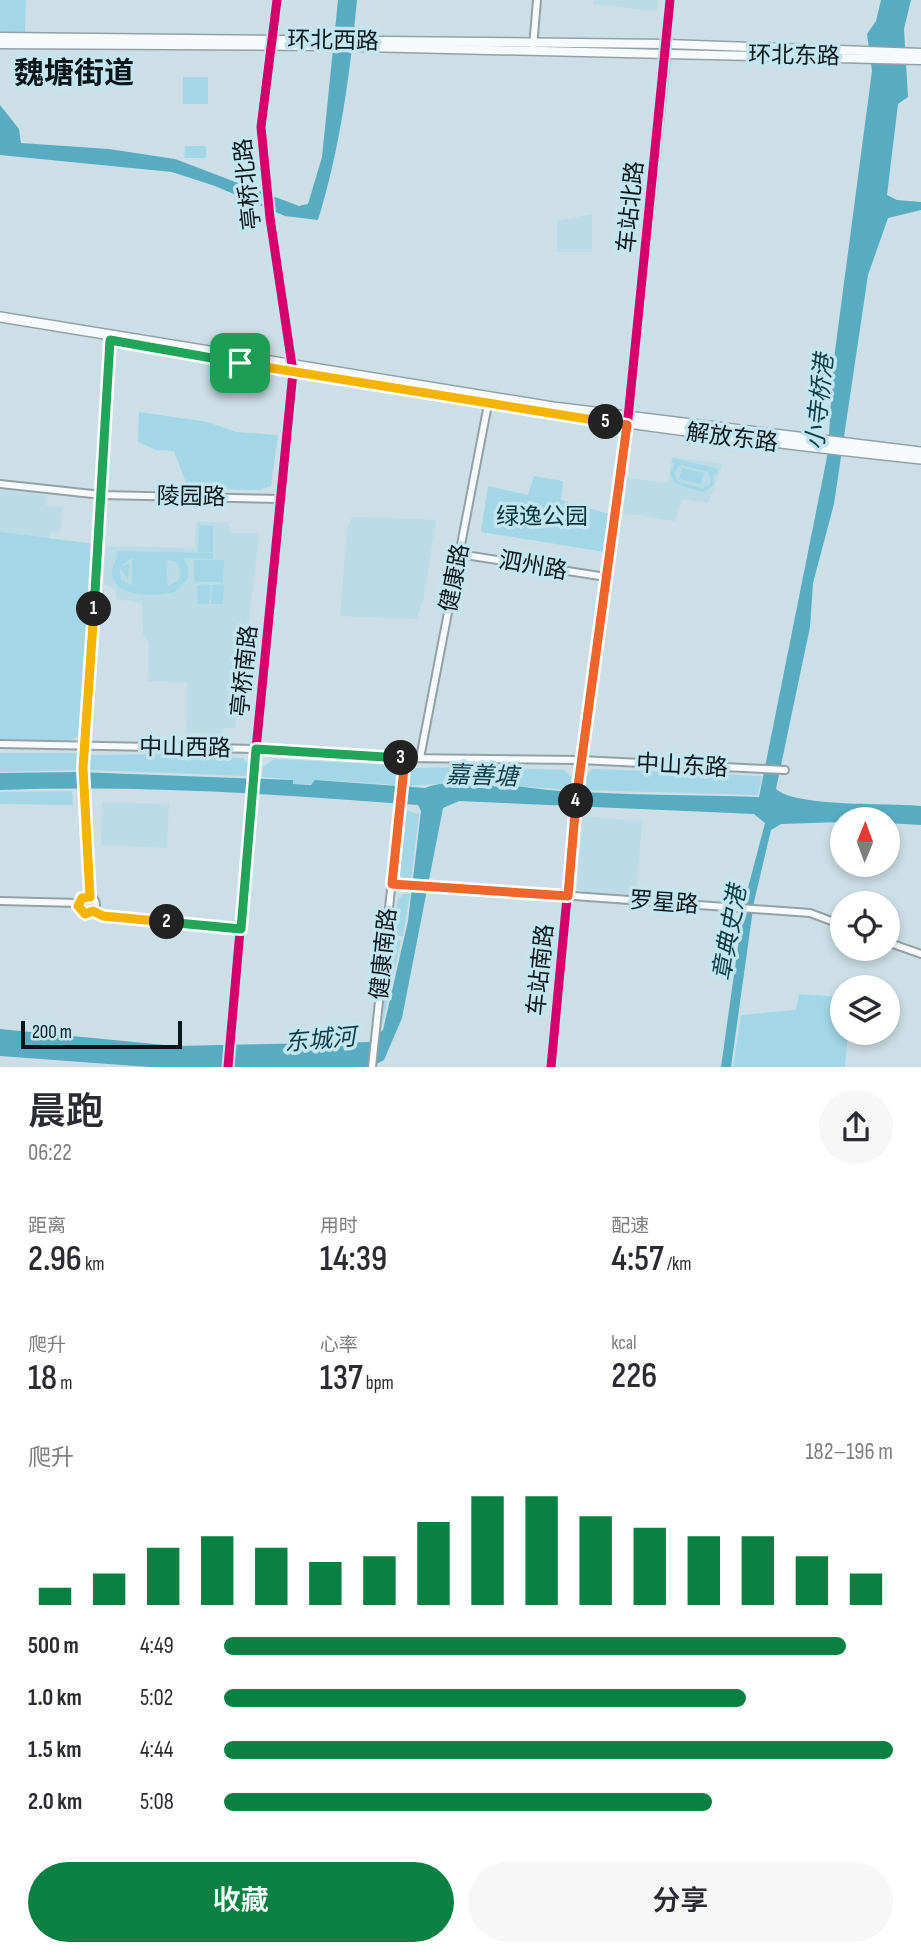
<!DOCTYPE html>
<html lang="zh">
<meta charset="utf-8">
<style>
body{margin:0;font-family:"Sofia Sans Condensed","Noto Sans SC",sans-serif;background:#f7f7f7;color:#2b2b33;height:100vh;display:flex;flex-direction:column;font-size:26px;white-space:nowrap}
*{box-sizing:border-box;margin:0}
p{font-size:23px;color:#7c7c81}
.icon{flex:none;width:38px;height:38px;fill:none;stroke:currentColor;stroke-width:2;stroke-linecap:round;stroke-linejoin:round}
.map{position:relative;height:1067px;overflow:hidden}
.sheet{display:flex;flex-direction:column;background:#fff;flex:1}
.sheet>*{flex:none}
.needle{width:46px;rotate:1deg}
.tools{position:absolute;left:830px;top:807px;display:grid;gap:14px}
.tools a{display:grid;place-items:center;width:70px;height:70px;border-radius:50%;background:#fff;box-shadow:0 4px 10px #0003;font-size:35px}
.scale{position:absolute;left:21px;bottom:18px;width:161px;box-sizing:border-box;padding-left:7px;border:4px solid #0a161a;border-top:0;font-size:19px;line-height:24px;white-space:nowrap;color:#0a161a;-webkit-text-stroke:5px #c2e5f0;paint-order:stroke}
.pin{position:absolute;display:grid;place-items:center;width:60px;height:60px;color:#fff;margin:-30px;border-radius:14px;box-shadow:0 4px 10px #0006}
.km{position:absolute;width:35px;height:35px;margin:-18px;border-radius:50%;background:#222;color:#fff;font-size:19px;line-height:35px;text-align:center}
.round{display:grid;place-items:center;flex:none;width:74px;height:74px;border-radius:37px;background:#f7f7f7}
.summary{display:flex;align-items:center;justify-content:space-between;height:119px;padding:0 28px}
h1{font-size:38px;font-weight:600;line-height:52px}
.figures{display:grid;grid-template-columns:repeat(3,1fr);gap:10px;height:119px;padding:7px 28px}
.figures div{display:grid;align-content:center}
.figures b{font-size:35px;font-weight:600}
.figures small{font-size:19px;font-weight:400}
.figures p{font-size:19px}
.chart{height:196px;padding:14px 28px}
.chart p{display:flex;justify-content:space-between}
.chart svg{width:100%;height:126px;margin-top:7px;stroke:#0b8043;stroke-width:6}
.primary-button{display:flex;gap:14px;margin-top:auto;padding:14px 28px}
.primary-button a{flex:1;height:80px;border-radius:42px;background:#0b8043;color:#fff;font-size:28px;font-weight:600;line-height:80px;text-align:center}
.primary-button a+a{background:#f7f7f7;color:#2b2b33}
ul{padding:0 28px;list-style:none;font-size:23px}
li{display:grid;grid-template-columns:112px 84px 1fr;align-items:center;height:52px}
li i{height:18px;border-radius:9px;background:#0b8043}
.map>svg:first-child{display:block}
</style>
<div class="map">
<svg width="921" height="1067" viewBox="0 0 921 1067">
<rect width="100%" height="100%" fill="#ccdfe6"/>
<g fill="#bbdbe6">
<polygon points="594,0 658,0 657,11 593,4"/>
<polygon points="592,214 592,252 557,252 557,221"/>
<polygon points="672,457 722,464 708,503 682,499 675,521 623,513 627,478 668,483"/>
<polygon points="0,490 47,495 46,505 63,507 60,532 50,534 49,540 0,532"/>
<polygon points="352,517 436,520 424,596 417,619 340,616 347,528"/>
<polygon points="196,522 228,522 231,533 256,533 259,538 235,728 224,728 222,734 186,732 187,682 148,681 149,644 143,634 142,603 116,599 116,589 103,584 106,546 195,548"/>
<polygon points="102,802 169,804 167,848 101,845"/>
<polygon points="583,816 642,821 636,899 587,896 577,888"/>
</g>
<g fill="#a3d7e7" fill-rule="evenodd">
<polygon points="0,0 26,0 25,34 0,33"/>
<rect x="183" y="77" width="25" height="27"/>
<polygon points="185,146 206,146 206,158 184,158"/>
<polygon points="139,412 208,422 236,432 278,435 271,486 259,490 188,488 174,451 156,450 138,442"/>
<path d="M673 458 718 469 717 474 714 473 713 486 703 492 675 484 670 474 675 464 672 462ZM681 465 708 472 711 478 710 484 702 488 678 482 674 472Z"/>
<polygon points="682,468 704,473 701,484 679,479"/>
<polygon points="534,476 563,481 561,500 609,514 605,552 481,532 488,486 528,495"/>
<polygon points="199,525 213,526 213,552 198,552"/>
<polygon points="0,532 96,544 78,736 65,744 0,742"/>
<path d="M117 551 213 553V559L183 558 188 568V578L175 592C157 596 112 599 112 572 112 564 118 559 117 551ZM132 558V585H131L121 580 120 567 128 580 129 564 120 566ZM166 559 176 562 181 572 178 581 168 586Z"/>
<polygon points="194,560 224,560 223,582 194,582"/>
<polygon points="198,585 210,585 209,604 197,604"/>
<polygon points="212,585 224,585 223,604 211,604"/>
<polygon points="0,753 78,753 77,770 0,772"/>
<polygon points="90,755 171,754 243,758 251,767 251,776 89,770"/>
<polygon points="274,759 393,765 400,773 399,785 319,780 311,784 293,784 290,779 262,777 263,767"/>
<polygon points="461,767 564,770 572,777 571,790 461,782 410,786 411,771 417,768"/>
<polygon points="592,769 597,769 762,776 758,795 586,790 587,776"/>
<polygon points="72,791 73,805 0,804 0,792"/>
<polygon points="406,810 419,814 411,880 403,880 400,875"/>
<polygon points="404,894 410,894 403,936 399,936 393,929 398,899"/>
<polygon points="398,940 401,940 381,1030 391,946"/>
<polygon points="799,994 842,997 842,1032 848,1033 845,1067 733,1067 741,1015 796,1010"/>
</g>
<g fill="#57acc2">
<path d="M338 0H357C350 74 340 149 318 220L285 216 215 186 172 172 0 155V105L19 129 21 143 109 149 175 159 299 206 308 204 322 157Z"/>
<path d="M881 0H911L904 29 908 97 898 104 887 195 897 200 921 202V210L888 218 868 275 834 504 813 583 810 627 776 789C794 807 890 803 921 806V825L887 823V819H842V822L781 824 771 830 754 902 731 1067H721L744 903 765 823 754 814 459 801 443 808 402 1018 384 1060 371 1067H149L0 1056V1029L175 1046 369 1042 383 1030 408 921 421 811 418 805C278 794 140 785 0 790V773L77 772 293 780V784L311 785 315 780 425 788C459 775 521 788 561 791 627 795 693 795 759 797L828 452 833 366 872 71 867 34 876 21Z"/>
</g>
<g fill="none" stroke-linecap="round" stroke-linejoin="round">
<defs>
<g id="minor">
<polyline points="273,40 277,0"/>
<polyline points="667,44 670,0"/>
<polyline points="533,47 537,0"/>
<polyline points="0,484 102,495 281,499"/>
<polyline points="459,554 606,577"/>
<polyline points="0,744 256,749 405,758 580,760 785,770"/>
<polyline points="420,758 489,399"/>
<polyline points="392,883 810,913 842,925"/>
<circle cx="87" cy="905" r="9"/>
<polyline points="90,897 83,768 110,335"/>
<polyline points="0,901 78,903"/>
<polyline points="93,911 103,917 241,929"/>
<polyline points="887,942 921,954"/>
<polyline points="372,1067 405,758"/>
</g>
<g id="tertiary">
<polyline points="0,37 667,44 921,53"/>
<polyline points="0,44 323,46 921,60"/>
<polyline points="228,1067 256,749 293,372 270,218 261,127 273,40"/>
<polyline points="551,1067 580,760 628,418 667,44"/>
</g>
<g id="secondary">
<polyline points="0,317 553,407 921,452"/>
<path d="M223 359C455 399 687 435 921 459"/>
</g>
</defs>
<use href="#minor" stroke="#93a1a7" stroke-width="10"/>
<use href="#tertiary" stroke="#93a1a7" stroke-width="11"/>
<use href="#secondary" stroke="#93a1a7" stroke-width="12"/>
<use href="#minor" stroke="#f7fafb" stroke-width="6"/>
<use href="#tertiary" stroke="#f7fafb" stroke-width="8"/>
<use href="#secondary" stroke="#f7fafb" stroke-width="9"/>
<defs>
<g id="cycleway">
<polyline points="228,1067 256,749 293,372 270,218 261,127 277,0"/>
<polyline points="551,1067 578,781 628,418 670,0"/>
</g>
</defs>
<use href="#cycleway" stroke="#c2e5f0" stroke-width="13"/>
<use href="#cycleway" stroke="#d6006c" stroke-width="9"/>
</g>
<g fill="none" stroke-linecap="round" stroke-linejoin="round">
<defs>
<polyline id="split-1" points="94,609 110,340 240,363"/>
<polyline id="split-2" points="94,609 83,768 90,897 82,898 78,906 85,914 93,911 103,916 167,922"/>
<polyline id="split-3" points="167,922 241,929 256,749 401,758"/>
<polyline id="split-4" points="401,758 405,758 392,884 568,896 576,801"/>
<polyline id="split-5" points="576,801 627,425 606,422"/>
<polyline id="split-6" points="240,363 606,422"/>
</defs>
<use href="#split-1" stroke="#fff" stroke-width="14"/>
<use href="#split-2" stroke="#fff" stroke-width="14"/>
<use href="#split-3" stroke="#fff" stroke-width="14"/>
<use href="#split-4" stroke="#fff" stroke-width="14"/>
<use href="#split-5" stroke="#fff" stroke-width="14"/>
<use href="#split-6" stroke="#fff" stroke-width="14"/>
<use href="#split-1" stroke="#22a559" stroke-width="9"/>
<use href="#split-2" stroke="#f5b400" stroke-width="9"/>
<use href="#split-3" stroke="#22a559" stroke-width="9"/>
<use href="#split-4" stroke="#f0652b" stroke-width="9"/>
<use href="#split-5" stroke="#f0652b" stroke-width="9"/>
<use href="#split-6" stroke="#f5b400" stroke-width="9"/>
</g>
<g text-anchor="middle" dominant-baseline="central" stroke-width="7" stroke-linejoin="round" paint-order="stroke">
<g font-size="23" fill="#0a161a" stroke="#c2e5f0">
<text transform="translate(333 41) rotate(1)">环北西路</text>
<text transform="translate(794 56) rotate(1)">环北东路</text>
<text transform="translate(248 184) rotate(-96)">亭桥北路</text>
<text transform="translate(631 207) rotate(-84)">车站北路</text>
<text transform="translate(732 438) rotate(7)">解放东路</text>
<text transform="translate(191 497) rotate(1)">陵园路</text>
<text transform="translate(533 566) rotate(10)">泗州路</text>
<text transform="translate(455 578) rotate(-79)">健康路</text>
<text transform="translate(245 671) rotate(-84)">亭桥南路</text>
<text transform="translate(185 748) rotate(1)">中山西路</text>
<text transform="translate(682 766) rotate(3)">中山东路</text>
<text transform="translate(664 903) rotate(4)">罗星路</text>
<text transform="translate(384 954) rotate(-84)">健康南路</text>
<text transform="translate(541 970) rotate(-84)">车站南路</text>
</g>
<g font-size="23" fill="#023440" stroke="#c2e5f0">
<text x="542" y="517">绿逸公园</text>
</g>
<g font-size="24" font-style="italic" fill="#0c3c48" stroke="#c2e5f0">
<text transform="translate(820 402) rotate(-84)">小寺桥港</text>
<text transform="translate(482 776) rotate(2)">嘉善塘</text>
<text transform="translate(730 933) rotate(-80)">章典史港</text>
<text transform="translate(320 1040) rotate(-5)">东城河</text>
</g>
<g font-size="30" font-weight="bold" fill="#0a161a" stroke="#c2e5f0">
<text x="74" y="74">魏塘街道</text>
</g>
</g>
</svg>
<div class="tools">
<a><svg class="needle" viewBox="-14 -14 28 28"><path d="M0-13l5 13h-10z" fill="#e53935"/><path d="M0 13l5-13h-10z" fill="#7c7c81"/></svg></a>
<a><svg class="icon" aria-label="locate" viewBox="0 0 24 24"><circle cx="12" cy="12" r="6"/><path d="M12 2v4M12 18v4M2 12h4M18 12h4"/></svg></a>
<a><svg class="icon" aria-label="layers" viewBox="0 0 24 24"><path d="M12 4l9 5-9 5-9-5zM3 14l9 5 9-5"/></svg></a>
</div>
<div class="scale">200 m</div>
<div class="pin" style="left:240px;top:363px;background:#1e9e55"><svg class="icon" aria-label="arrive" viewBox="0 0 24 24"><path d="M6 21V4h12l-3 4 3 4H6"/></svg></div>
<b class="km" style="left:94px;top:609px">1</b>
<b class="km" style="left:167px;top:922px">2</b>
<b class="km" style="left:401px;top:758px">3</b>
<b class="km" style="left:576px;top:801px">4</b>
<b class="km" style="left:606px;top:422px">5</b>
</div>
<section class="sheet">
<div class="summary"><div><h1>晨跑</h1><p>06:22</p></div><a class="round"><svg class="icon" aria-label="share" viewBox="0 0 24 24"><path d="M12 15V3M7 8l5-5 5 5M5 13v7h14v-7"/></svg></a></div>
<div class="figures">
<div><p>距离</p><b>2.96<small> km</small></b></div>
<div><p>用时</p><b>14:39</b></div>
<div><p>配速</p><b>4:57<small> /km</small></b></div>
</div>
<div class="figures">
<div><p>爬升</p><b>18<small> m</small></b></div>
<div><p>心率</p><b>137<small> bpm</small></b></div>
<div><p>kcal</p><b>226</b></div>
</div>
<div class="chart"><p><span>爬升</span>182–196 m</p>
<svg viewBox="0 0 160 44" preserveAspectRatio="none"><path d="M5 44V38M15 44V33M25 44V24M35 44V20M45 44V24M55 44V29M65 44V27M75 44V15M85 44V6M95 44V6M105 44V13M115 44V17M125 44V20M135 44V20M145 44V27M155 44V33"/></svg>
</div>
<ul>
<li><b>500 m</b>4:49<i style="width:93%"></i></li>
<li><b>1.0 km</b>5:02<i style="width:78%"></i></li>
<li><b>1.5 km</b>4:44<i style="width:100%"></i></li>
<li><b>2.0 km</b>5:08<i style="width:73%"></i></li>
</ul>
<div class="primary-button"><a>收藏</a><a>分享</a></div>
</section>
